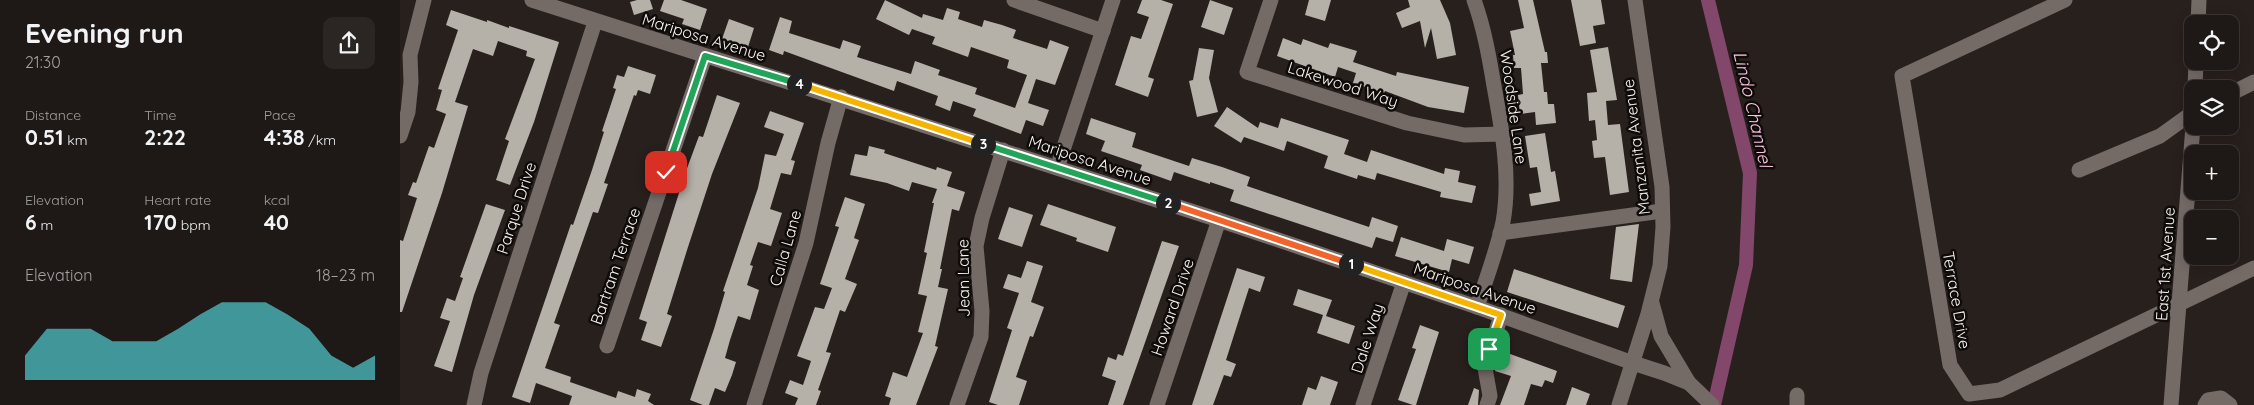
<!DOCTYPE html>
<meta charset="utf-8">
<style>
body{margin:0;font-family:Quicksand,sans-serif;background:#2b2523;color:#f1f3f6;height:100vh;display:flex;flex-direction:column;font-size:19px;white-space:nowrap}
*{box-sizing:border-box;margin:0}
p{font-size:16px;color:#a1a0a1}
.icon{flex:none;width:28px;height:28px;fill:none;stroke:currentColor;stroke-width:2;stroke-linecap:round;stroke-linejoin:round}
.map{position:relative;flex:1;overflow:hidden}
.drawer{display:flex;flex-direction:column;background:#1e1816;width:400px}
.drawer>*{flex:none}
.tools{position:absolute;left:1784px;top:15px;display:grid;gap:10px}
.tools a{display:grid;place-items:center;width:55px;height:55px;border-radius:10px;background:#1e1816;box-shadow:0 2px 12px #0003,0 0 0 1px #3c3735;font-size:25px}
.pin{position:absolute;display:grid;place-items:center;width:42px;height:42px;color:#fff;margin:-21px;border-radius:10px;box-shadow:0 2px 8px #0006}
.km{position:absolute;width:25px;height:25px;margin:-12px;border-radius:50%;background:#222;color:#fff;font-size:14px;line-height:25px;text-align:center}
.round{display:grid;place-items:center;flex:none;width:52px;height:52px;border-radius:10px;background:#2b2523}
.overview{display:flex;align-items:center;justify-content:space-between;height:85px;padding:0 25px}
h1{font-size:28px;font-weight:700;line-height:38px}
.metrics{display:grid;grid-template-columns:repeat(3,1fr);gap:8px;height:85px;padding:5px 25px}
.metrics div{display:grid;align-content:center}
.metrics b{font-size:21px;font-weight:700}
.metrics small{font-size:14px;font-weight:400}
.metrics p{font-size:14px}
.chart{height:140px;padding:10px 25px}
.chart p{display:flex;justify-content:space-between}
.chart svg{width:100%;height:90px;margin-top:5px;fill:#51ccd1;opacity:.7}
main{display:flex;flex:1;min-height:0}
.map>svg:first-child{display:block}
</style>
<main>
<section class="drawer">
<div class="overview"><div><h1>Evening run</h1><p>21:30</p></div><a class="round"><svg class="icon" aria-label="share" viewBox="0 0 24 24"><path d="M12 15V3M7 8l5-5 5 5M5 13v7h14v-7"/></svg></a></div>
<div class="metrics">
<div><p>Distance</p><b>0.51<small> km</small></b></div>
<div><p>Time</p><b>2:22</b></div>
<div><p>Pace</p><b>4:38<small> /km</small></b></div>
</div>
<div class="metrics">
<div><p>Elevation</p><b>6<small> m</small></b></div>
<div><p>Heart rate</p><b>170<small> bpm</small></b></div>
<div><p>kcal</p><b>40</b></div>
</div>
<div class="chart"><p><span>Elevation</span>18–23 m</p>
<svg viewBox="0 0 160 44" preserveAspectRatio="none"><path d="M0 44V32L10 19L20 19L30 19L40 25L50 25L60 25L70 19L80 12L90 6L100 6L110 6L120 12L130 19L140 32L150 38L160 32V44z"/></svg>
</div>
</section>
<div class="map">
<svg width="1854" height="405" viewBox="0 0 1854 405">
<rect width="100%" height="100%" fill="#28201d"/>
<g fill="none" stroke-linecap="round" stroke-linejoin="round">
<polyline stroke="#82476b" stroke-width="14" points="1308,0 1350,173 1346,265 1314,405"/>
</g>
<g fill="#b5b0a8">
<polygon points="237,0 250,0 253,9 234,15 230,2"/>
<polygon points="264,0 281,0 307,9 300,30 282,24 284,19 260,11"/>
<polygon points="485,0 522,18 523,14 543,20 547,8 560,12 558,19 582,27 584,20 602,25 616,30 613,38 647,49 650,40 669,47 655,85 636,79 628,103 649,110 643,126 626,120 621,134 573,116 576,109 553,101 550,111 535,105 538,96 497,81 494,91 384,51 383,55 369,50 380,17 392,21 389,33 440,49 443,40 461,46 457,57 511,74 515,61 540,70 538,75 577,88 575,94 615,108 627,75 607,68 609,60 571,47 568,57 532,44 535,37 512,29 509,35 476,19"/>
<polygon points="742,0 761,0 773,4 748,77 754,79 748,97 715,85 731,36 741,39 749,17 737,13"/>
<polygon points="810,0 833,8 824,35 801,27"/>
<polygon points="909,0 931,0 925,21 905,15"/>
<polygon points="1008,0 1040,0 1050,23 1056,55 1037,59 1031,28 1025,48 1020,21 1002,28 996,13 1010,7"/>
<polygon points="1118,0 1133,0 1145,52 1147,52 1148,63 1141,63 1144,92 1147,92 1148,104 1154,104 1156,123 1136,125 1135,112 1120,114 1118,95 1123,94 1121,68 1114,68 1113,55 1115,55 1110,31 1124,28"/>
<polygon points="1171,0 1201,0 1205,24 1193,26 1196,43 1180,46"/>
<polygon points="51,10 87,22 87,20 109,28 109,26 159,42 134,122 110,185 96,180 109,141 105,139 135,59 126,56 127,51 98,41 93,56 73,49 55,102 68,106 42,193 2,312 0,312 0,240 3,241 17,198 8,195 13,182 16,183 29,146 34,148 46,114 36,110 42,90 38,89 58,30 46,25"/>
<polygon points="329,19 354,28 348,47 322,39"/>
<polygon points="883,38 901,45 903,39 928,48 930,43 957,51 953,62 996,76 997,72 1069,87 1064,113 1028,107 985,91 984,93 953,83 956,73 938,67 935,77 877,56"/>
<polygon points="1208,47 1217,100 1206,101 1208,125 1220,124 1229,192 1210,195 1205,157 1194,158 1192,141 1197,140 1195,120 1189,121 1187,93 1197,92 1190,50"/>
<polygon points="799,48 814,50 809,78 818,112 797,117 789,81 793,80"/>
<polygon points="228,66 256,75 250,94 238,90 236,96 234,95 204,183 208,184 198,213 193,212 154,323 160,325 145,368 171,377 170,382 216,398 218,391 235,397 237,389 251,394 248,401 254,405 169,405 172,396 136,383 130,403 112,397 171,224 173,225 192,170 204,132 202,131 216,89 213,88 217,75 224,77"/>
<polygon points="317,95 340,103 312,174 288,247 267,314 272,316 261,347 241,340 247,322 239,319 286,171 299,136 303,137"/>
<polygon points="827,107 858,128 860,122 878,128 881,118 949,140 944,154 967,162 971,150 1044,174 1045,168 1060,171 1058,182 1076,186 1072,203 1040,197 1041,192 977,173 975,180 958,175 957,179 924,168 928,156 887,141 884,151 844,137 841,143 814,126"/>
<polygon points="370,111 404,123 391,160 395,161 391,175 381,173 370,209 382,213 371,246 358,242 350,265 353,266 347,285 359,290 350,320 338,316 330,340 325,358 336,362 332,375 325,392 315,388 309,405 303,405 290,400 314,329 325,292 323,291 358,188 365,154 376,156 384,134 364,127"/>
<polygon points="691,118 736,133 732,147 789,166 792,158 822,167 850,177 847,186 969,227 972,217 998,226 993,242 976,237 972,248 830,201 834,190 810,182 810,184 774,172 771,181 740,170 742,165 701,151 705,141 686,134"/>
<polygon points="1145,133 1151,172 1155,171 1160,201 1131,206 1129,194 1141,192 1137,167 1130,168 1125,136"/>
<polygon points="469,146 485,150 484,153 536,170 537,167 552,172 547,186 565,192 559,211 552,209 540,269 542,269 538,287 548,289 535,346 538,347 516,405 489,405 491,398 485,396 493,372 507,377 523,333 518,332 527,296 518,294 527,253 524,252 534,203 532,203 537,189 512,182 509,191 487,183 450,175 455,154 467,156"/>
<polygon points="445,197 465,204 454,238 459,240 445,279 457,284 445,312 440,310 426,352 431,353 418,390 421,391 416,405 395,405 398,398 385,393 390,380 403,385 411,361 397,356 415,307 424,309 432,288 420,284 439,227 435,226"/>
<polygon points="86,204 105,210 74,295 52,372 34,366 50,321 40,318 47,298 55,301 63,278 60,277"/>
<polygon points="648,204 716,227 708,252 676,241 677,238 640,225"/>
<polygon points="609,207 633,215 622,247 598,239"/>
<polygon points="1239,224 1232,282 1210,279 1216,227"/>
<polygon points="1001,237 1044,251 1047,239 1074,247 1069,264 1052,259 1049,272 995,256"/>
<polygon points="762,241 779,246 723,405 708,405 716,381 702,376 708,357 716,360 718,354 723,356"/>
<polygon points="627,261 643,266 631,302 644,307 633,337 630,336 616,377 627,381 619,405 598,405 589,402 612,330 607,328 619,293 603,288 608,274 621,278"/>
<polygon points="837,268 865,277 860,292 849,288 826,360 836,364 831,377 824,375 813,405 792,405"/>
<polygon points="1114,269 1225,306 1218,328 1107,292"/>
<polygon points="898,289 932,300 926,316 955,326 949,344 917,333 923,315 893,305"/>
<polygon points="1020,325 1039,332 1016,405 1013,405 998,400 1016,349 1012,348"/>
<polygon points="1102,351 1157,371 1153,383 1145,380 1142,387 1131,384 1124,405 1100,405 1111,376 1095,371"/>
<polygon points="921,376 938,382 930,405 902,405 908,387 916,390"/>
<polygon points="1172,387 1190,394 1186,405 1166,405"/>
<polygon points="1074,388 1079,390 1078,405 1068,405"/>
</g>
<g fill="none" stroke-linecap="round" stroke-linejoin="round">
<g stroke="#746b67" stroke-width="15">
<polyline points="132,0 819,220 1077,307 1233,363 1264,373 1289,383 1312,405"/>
<polyline points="614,0 703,31"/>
<polyline points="871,0 847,72 1007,123 1064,135 1103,134"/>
<path d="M1074 0C1084 28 1089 56 1094 86 1102 130 1111 177 1103 222 1097 251 1086 279 1077 307"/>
<polyline points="1665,0 1502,76 1550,365 1569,394 1600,390 1854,268"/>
<polyline points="1798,24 1799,0"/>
<polyline points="1795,89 1796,61"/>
<polyline points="1830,94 1854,82"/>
<polyline points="0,136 8,112 11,82 10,55 24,0"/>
<polyline points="657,168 713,0"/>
<polyline points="1679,170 1760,136 1792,113"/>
<polyline points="1100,233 1262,211"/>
<polyline points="1252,303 1261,336 1289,383"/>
<polyline points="207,346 305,56"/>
<polyline points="74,405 81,373 195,22"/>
<polyline points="354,405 406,243 428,143 441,97"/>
<polyline points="557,405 581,337 582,311 576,246 582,218 603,150"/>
<polyline points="757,405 819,220"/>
<polyline points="963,405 1004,282"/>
<polyline points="1087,405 1090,396 1085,368 1101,315"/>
<polyline points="1219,405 1248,314 1260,266 1263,227 1262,187 1235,0"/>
<polyline points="1397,405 1397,395"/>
<polyline points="1771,405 1793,126"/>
<polyline points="1805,405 1808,400 1821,398 1830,405"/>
</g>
</g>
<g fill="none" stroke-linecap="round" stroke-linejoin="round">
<defs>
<polyline id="split-1" points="951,264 1101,315 1089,349"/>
<polyline id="split-2" points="768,203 951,264"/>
<polyline id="split-3" points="583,144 768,203"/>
<polyline id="split-4" points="399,84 583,144"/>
<polyline id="split-5" points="266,172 305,56 399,84"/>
</defs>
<use href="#split-1" stroke="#fff" stroke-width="10"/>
<use href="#split-2" stroke="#fff" stroke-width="10"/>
<use href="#split-3" stroke="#fff" stroke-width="10"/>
<use href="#split-4" stroke="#fff" stroke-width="10"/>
<use href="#split-5" stroke="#fff" stroke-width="10"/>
<use href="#split-1" stroke="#f5b400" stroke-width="6"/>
<use href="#split-2" stroke="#f0652b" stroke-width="6"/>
<use href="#split-3" stroke="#22a559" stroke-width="6"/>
<use href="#split-4" stroke="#f5b400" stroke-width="6"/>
<use href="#split-5" stroke="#22a559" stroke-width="6"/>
</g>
<g text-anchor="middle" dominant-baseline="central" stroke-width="5" stroke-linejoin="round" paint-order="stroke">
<g font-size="16" fill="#f8f3f0" stroke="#0e0b09">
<text transform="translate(304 37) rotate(17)">Mariposa Avenue</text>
<text transform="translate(943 84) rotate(18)">Lakewood Way</text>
<text transform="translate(1114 107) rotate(82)">Woodside Lane</text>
<text transform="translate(1236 147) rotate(-97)">Manzanita Avenue</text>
<text transform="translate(690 160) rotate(18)">Mariposa Avenue</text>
<text transform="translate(116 208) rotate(-72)">Parque Drive</text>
<text transform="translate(385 248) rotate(-74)">Calla Lane</text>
<text transform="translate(1765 264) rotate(-86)">East 1st Avenue</text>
<text transform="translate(215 266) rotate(-71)">Bartram Terrace</text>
<text transform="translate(563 278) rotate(-91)">Jean Lane</text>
<text transform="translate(1075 288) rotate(19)">Mariposa Avenue</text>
<text transform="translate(1557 300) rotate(80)">Terrace Drive</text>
<text transform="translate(772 307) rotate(-71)">Howard Drive</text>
<text transform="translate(967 338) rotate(-72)">Dale Way</text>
</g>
<g font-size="18" font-style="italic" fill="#fbc4e3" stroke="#0e0b09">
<text transform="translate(1353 109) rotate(77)">Lindo Channel</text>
</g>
</g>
</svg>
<div class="tools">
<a><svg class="icon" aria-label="locate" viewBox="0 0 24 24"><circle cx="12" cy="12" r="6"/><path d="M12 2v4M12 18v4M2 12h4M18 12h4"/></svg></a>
<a><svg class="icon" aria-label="layers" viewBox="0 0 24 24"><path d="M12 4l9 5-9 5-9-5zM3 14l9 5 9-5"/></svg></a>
<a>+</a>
<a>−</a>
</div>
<div class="pin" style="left:1089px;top:349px;background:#1e9e55"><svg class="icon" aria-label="arrive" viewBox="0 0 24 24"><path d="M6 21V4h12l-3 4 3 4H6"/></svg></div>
<div class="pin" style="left:266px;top:172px;background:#d93025"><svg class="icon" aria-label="check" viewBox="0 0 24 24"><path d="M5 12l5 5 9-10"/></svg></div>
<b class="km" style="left:951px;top:264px">1</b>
<b class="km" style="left:768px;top:203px">2</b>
<b class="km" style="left:583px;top:144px">3</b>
<b class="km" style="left:399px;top:84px">4</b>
</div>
</main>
